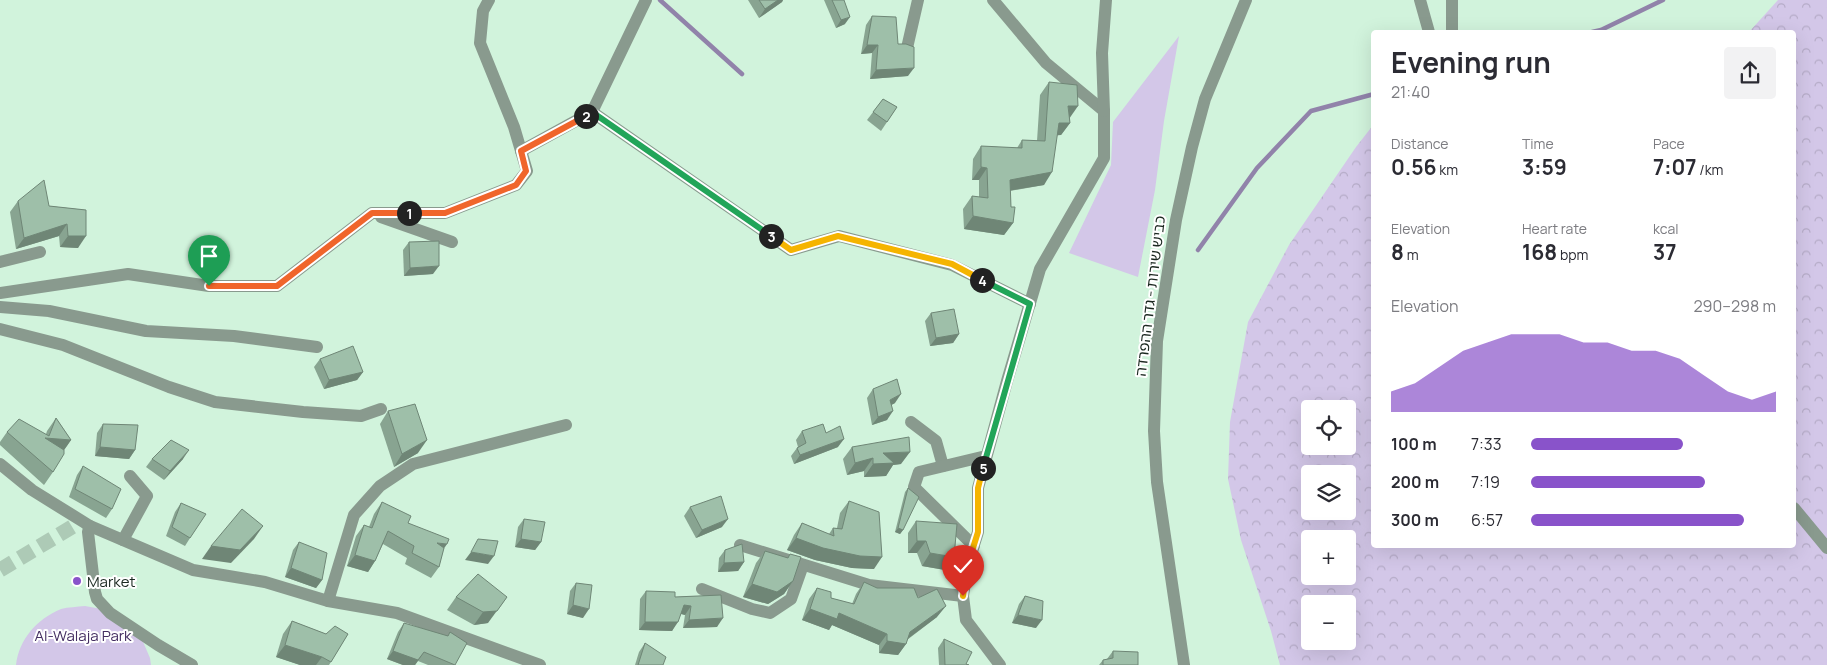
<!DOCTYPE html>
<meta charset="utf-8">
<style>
body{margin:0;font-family:Manrope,"Noto Sans Hebrew",sans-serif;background:#f2f2f3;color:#2b2b33;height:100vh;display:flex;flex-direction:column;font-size:19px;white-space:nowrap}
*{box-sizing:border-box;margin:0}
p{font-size:16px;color:#7c7c81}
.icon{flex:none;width:28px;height:28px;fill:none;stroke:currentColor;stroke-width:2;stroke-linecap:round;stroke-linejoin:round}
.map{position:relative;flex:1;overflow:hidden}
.panel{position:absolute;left:1371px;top:30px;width:425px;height:518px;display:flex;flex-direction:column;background:#fff;border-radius:5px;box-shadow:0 5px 20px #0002}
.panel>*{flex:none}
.controls{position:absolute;left:1301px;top:400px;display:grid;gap:10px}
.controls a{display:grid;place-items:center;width:55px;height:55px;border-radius:5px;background:#fff;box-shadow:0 5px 20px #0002;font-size:25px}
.pin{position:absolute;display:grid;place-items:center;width:42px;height:42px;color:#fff;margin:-51px -21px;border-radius:50% 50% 50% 0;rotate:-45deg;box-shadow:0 0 5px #0007}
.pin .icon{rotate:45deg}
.km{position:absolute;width:25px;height:25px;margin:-12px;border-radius:50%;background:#222;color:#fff;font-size:14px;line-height:25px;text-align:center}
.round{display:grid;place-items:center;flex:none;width:52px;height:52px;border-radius:5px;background:#f2f2f3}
.headline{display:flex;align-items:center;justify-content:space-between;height:85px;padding:0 20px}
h1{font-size:28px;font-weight:700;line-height:38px}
.metrics{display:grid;grid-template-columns:repeat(3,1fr);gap:8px;height:85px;padding:5px 20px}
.metrics div{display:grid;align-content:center}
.metrics b{font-size:21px;font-weight:700}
.metrics small{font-size:14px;font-weight:400}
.metrics p{font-size:14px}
.chart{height:140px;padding:10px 20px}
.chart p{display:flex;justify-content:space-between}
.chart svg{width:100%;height:90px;margin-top:5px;fill:#8953ca;opacity:.7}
ul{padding:0 20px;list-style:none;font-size:16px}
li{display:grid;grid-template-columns:80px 60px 1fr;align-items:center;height:38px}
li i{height:12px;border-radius:6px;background:#8953ca}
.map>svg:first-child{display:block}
</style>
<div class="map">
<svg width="1827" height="665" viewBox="0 0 1827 665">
<defs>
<pattern id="forest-crowns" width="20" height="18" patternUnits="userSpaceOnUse" patternTransform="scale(1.25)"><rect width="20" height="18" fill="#d3c7e8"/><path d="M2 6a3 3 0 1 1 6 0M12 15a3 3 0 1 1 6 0" fill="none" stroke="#b5abc7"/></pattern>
</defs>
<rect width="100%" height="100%" fill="#d1f3dc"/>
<g fill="#d3c7e8">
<polygon points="1179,36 1164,121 1155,190 1138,277 1069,253 1111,165 1113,122"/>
<path d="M85 606 107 610 141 637 150 658 151 665H16C19 639 37 619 61 609 68 607 77 607 85 606Z"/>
</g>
<path fill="url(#forest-crowns)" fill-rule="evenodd" d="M1778 0H1827V665H1280L1271 631 1241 540 1228 479 1230 422 1248 322 1289 245 1356 147 1374 124V545H1794V32H1749ZM1310 409H1348V446H1310ZM1310 474H1348V511H1310ZM1310 539H1348V576H1310ZM1310 604H1348V641H1310Z"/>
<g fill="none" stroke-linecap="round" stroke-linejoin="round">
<g stroke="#9183aa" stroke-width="4.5">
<polyline points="660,0 742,74"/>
<polyline points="1592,32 1601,30 1663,0"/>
<polyline points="1198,250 1257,168 1311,111 1374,94"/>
</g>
<polyline stroke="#adcab6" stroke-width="15" stroke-dasharray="15 8" stroke-linecap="butt" points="0,570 82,521"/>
<g stroke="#899a8e" stroke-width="12">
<polyline points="993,0 1046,63 1104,111 1104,158 1040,269 1007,381 978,488 978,532 967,567 963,596 966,620 1000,665"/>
<polyline points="1420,0 1429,32"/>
<polyline points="1452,0 1452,32"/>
<polyline points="907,48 918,0"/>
<polyline points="1104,111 1102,53 1106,0"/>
<polyline points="592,112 791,250 839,236 952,265 1030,304"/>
<polyline points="521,151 592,112 646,0"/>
<polyline points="381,217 452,242"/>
<polyline points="0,262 40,252"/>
<polyline points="0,293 128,274 209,286 277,286 372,213 445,213 516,185 527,171 514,127 480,43 483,11 489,0"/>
<polyline points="0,307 49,311 146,331 234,336 317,347"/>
<polyline points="0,329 63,345 169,387 215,402 303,412 361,416 381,409"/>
<polyline points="911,422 936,441 943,466"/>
<polyline points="0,464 32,490 90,526 193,570 265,582 328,601 397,613 540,665"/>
<polyline points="1794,508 1827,548"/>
<polyline points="90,526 88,532 95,592 97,599 110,613 158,645 192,665"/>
<polyline points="123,540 147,496 130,476"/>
<polyline points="740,545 869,585 963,596"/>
<polyline points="974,546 914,487 919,472 986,456"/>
<polyline points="702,589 752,609 770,613 791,599 803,565"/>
<polyline points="328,601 354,515 380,486 413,464 566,425"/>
<polyline points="1184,665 1157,482 1154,431 1157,341 1176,220 1192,147 1205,99 1246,0"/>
</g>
</g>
<g fill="#88a491">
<polygon points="748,0 783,0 782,2 759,18"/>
<polygon points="824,0 844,0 845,24 836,28"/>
<polygon points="872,16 898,44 908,76 870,79 872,53 861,54 866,25"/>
<polygon points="1049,82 1070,118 1070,123 1061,135 1057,135 1044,185 1010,191 1011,207 1013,223 1004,235 964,229 963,209 972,196 979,197 979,180 972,180 973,159 981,146 1017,148 1022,140 1037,141 1040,95"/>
<polygon points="883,99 897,107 881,131 867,120"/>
<polygon points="18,201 49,206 86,210 78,248 60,247 59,236 16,249 10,212"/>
<polygon points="409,242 433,274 404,276 403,250"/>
<polygon points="931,313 959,334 953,343 930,346 925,321"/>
<polygon points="320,359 363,372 357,380 324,389 314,367"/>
<polygon points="873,389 895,403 891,405 887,420 872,425 867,398"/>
<polygon points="388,411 418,453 394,467 380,424"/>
<polygon points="56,418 71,440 64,450 53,472 44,485 0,445 0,442 7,432 46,434 47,431"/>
<polygon points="103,424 135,450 129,459 95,456 97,433"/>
<polygon points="802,431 826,433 838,447 794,464 791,456 797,448 798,447 796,440"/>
<polygon points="852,447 901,464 893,465 886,476 864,477 864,471 847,475 843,459"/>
<polygon points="152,459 183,459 164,480 146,467"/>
<polygon points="83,466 112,509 106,518 69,497 77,475"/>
<polygon points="908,488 903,530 900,534 895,532 905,492"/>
<polygon points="849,501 874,569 852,568 815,560 787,550 794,535 802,523 829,534 833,528 837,528 840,513"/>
<polygon points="382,502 443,550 439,567 431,578 405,564 407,558 383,544 375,561 368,572 347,566 356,536 364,525 369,527 374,514"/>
<polygon points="181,503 190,538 185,546 166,536 175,512"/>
<polygon points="690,507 722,527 696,538 684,516"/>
<polygon points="524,519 541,542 535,550 515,547 518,527"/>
<polygon points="916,521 954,557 945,570 922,566 917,553 908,553 908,533"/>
<polygon points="299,542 322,580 316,588 285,577 293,550"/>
<polygon points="725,550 744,562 738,571 718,572 719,558"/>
<polygon points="765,551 787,558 790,554 793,581 784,594 768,604 743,597 756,563"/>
<polygon points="478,574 488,623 474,625 447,610 456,597"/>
<polygon points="864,582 877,588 918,598 937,617 907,640 906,644 898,655 879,653 879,645 832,625 829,630 802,620 809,599 817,588 831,598 852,604 856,594"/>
<polygon points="576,583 583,618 567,614 570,591"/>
<polygon points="646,591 675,597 721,595 717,627 683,628 685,615 681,614 672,631 639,630 640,599"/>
<polygon points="1025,596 1036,628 1012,623 1019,604"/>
<polygon points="292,621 326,634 348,634 329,665 300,665 276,657 283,634"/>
<polygon points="404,623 455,665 428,665 418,661 415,665 403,665 387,659 398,632"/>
<polygon points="944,639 966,664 969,665 939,665 938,648"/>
<polygon points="645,643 663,665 635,665 639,652"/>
<polygon points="1113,651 1138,665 1099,665 1103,660 1107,659"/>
</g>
<g fill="#6f8676">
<polygon points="778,0 783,0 782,2 759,18 765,9"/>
<polygon points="850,17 845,24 836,28 841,20"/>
<polygon points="867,45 878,45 872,53 861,54"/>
<polygon points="914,68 908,76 870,79 876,70"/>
<polygon points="1068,106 1078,106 1069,119"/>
<polygon points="1059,123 1070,123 1061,135 1050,136"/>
<polygon points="981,167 987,168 979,180 972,180"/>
<polygon points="1052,172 1044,185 1001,192 1010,180"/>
<polygon points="973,216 1013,223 1004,235 964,229"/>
<polygon points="67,224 59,236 16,249 24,238"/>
<polygon points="68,236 86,236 78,248 60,247"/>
<polygon points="439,266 433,274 404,276 410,268"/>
<polygon points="959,334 953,343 930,346 936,338"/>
<polygon points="363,372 357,380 324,389 329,380"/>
<polygon points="901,394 895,403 884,409 890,400"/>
<polygon points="893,411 887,420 872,425 878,417"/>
<polygon points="45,438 71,440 62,453"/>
<polygon points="844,439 838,447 794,464 800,455"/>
<polygon points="427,440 418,453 394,467 402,454"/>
<polygon points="100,447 135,450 129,459 95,456"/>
<polygon points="189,450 183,459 164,480 170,471"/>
<polygon points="910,452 901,464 893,465 886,476 864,477 873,464 883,453"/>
<polygon points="873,458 864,471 847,475 855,463"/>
<polygon points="728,519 722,527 696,538 702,530"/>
<polygon points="263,526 254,539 231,563 202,559 211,546"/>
<polygon points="898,528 903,530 900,534 895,532"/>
<polygon points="796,538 882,557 874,569 852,568 815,560 787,550"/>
<polygon points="521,539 541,542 535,550 515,547"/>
<polygon points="917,541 926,541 917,553 908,553"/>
<polygon points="437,543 447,544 439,556"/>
<polygon points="471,552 494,556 488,564 465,560"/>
<polygon points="930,553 954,557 945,570 922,566"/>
<polygon points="355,555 375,561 368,572 347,566"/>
<polygon points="744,562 738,571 718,572 724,563"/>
<polygon points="291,568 322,580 316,588 285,577"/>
<polygon points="793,581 784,594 768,604 743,597 752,584"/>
<polygon points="507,597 488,623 474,625 483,612"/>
<polygon points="573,605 589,609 583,618 567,614"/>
<polygon points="684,605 691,606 685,615 678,613"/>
<polygon points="946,606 937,617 902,643 906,644 898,655 879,653 887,641 910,632"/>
<polygon points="810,609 839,613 887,634 879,645 832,625 829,630 802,620"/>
<polygon points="1018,615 1042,620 1036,628 1012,623"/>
<polygon points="723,618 717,627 683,628 689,620"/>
<polygon points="645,622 678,622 672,631 639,630"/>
<polygon points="285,645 322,657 316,665 300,665 276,657"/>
<polygon points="393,651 424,652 415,665 403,665 387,659"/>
</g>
<g fill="#9ebfa9" stroke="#6f8676">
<polygon points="759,0 778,0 765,9"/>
<polygon points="832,0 844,0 850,17 841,20"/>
<polygon points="872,16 896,17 898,44 906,44 914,47 914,68 876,70 878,45 867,45"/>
<polygon points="1049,82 1077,85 1078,106 1068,106 1070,123 1059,123 1052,172 1010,180 1011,207 1015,207 1013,223 973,216 972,196 988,198 987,168 981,167 981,146 1022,148 1022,140 1045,141"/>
<polygon points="883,99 897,107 887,122 873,112"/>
<polygon points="44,180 49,206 86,210 86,236 68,236 67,224 24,238 18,201"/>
<polygon points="439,241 439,266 410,268 409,242"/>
<polygon points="954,309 959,334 936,338 931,313"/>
<polygon points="353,346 363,372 329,380 320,359"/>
<polygon points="897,379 901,394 890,400 893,411 878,417 873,389"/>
<polygon points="415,404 427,440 402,454 388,411"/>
<polygon points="56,418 71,440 45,438 64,450 64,454 53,472 7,432 19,419 49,436"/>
<polygon points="103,424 138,425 135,450 100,447"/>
<polygon points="823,424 826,433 840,426 844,439 800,455 797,448 806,443 802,431"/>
<polygon points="909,437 910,452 883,453 894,463 873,464 873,458 855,463 852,447"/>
<polygon points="171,440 189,450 170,471 152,459"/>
<polygon points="83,466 121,489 112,509 75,489"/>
<polygon points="908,488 919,497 903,530 898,528"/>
<polygon points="721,496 728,519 702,530 690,507"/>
<polygon points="849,501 879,512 882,557 860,556 823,548 796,538 802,523 834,536 833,528 842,529"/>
<polygon points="382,502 411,516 408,523 449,539 447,544 437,543 444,548 439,567 412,553 414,546 388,531 375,561 355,555 364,525 372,528"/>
<polygon points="181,503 206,514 190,538 172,527"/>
<polygon points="242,509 263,526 240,550 211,546"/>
<polygon points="524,519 545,522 541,542 521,539"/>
<polygon points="916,521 957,524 954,557 930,553 926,541 917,541"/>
<polygon points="478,539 498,541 494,556 471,552"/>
<polygon points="299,542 327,553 322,580 291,568"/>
<polygon points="742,544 744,562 724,563 725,550"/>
<polygon points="765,551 788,558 790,554 801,557 793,581 777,592 752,584"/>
<polygon points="478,574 507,597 497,611 483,612 456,597"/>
<polygon points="864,582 877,588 914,588 918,598 937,589 946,606 910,632 906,644 887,641 887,634 839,613 837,619 810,609 817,588 831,592 831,598 854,604"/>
<polygon points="576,583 592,585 589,609 573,605"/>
<polygon points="646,591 675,592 675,597 721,595 723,618 689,620 691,606 684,605 678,622 645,622"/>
<polygon points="1025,596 1043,601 1042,620 1018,615"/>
<polygon points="292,621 326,634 335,626 348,634 331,662 322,657 285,645"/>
<polygon points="404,623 448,636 450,632 467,643 455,665 424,652 418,660 393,651"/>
<polygon points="944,639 972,652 966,664 969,665 945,665"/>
<polygon points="645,643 666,657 663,665 638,665"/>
<polygon points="1113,651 1138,652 1138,665 1103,665 1103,660 1113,658"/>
</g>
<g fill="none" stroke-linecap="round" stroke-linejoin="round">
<defs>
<polyline id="split-1" points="209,286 277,286 372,213 409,213"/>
<polyline id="split-2" points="409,213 445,213 516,185 526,171 521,151 586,116"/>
<polyline id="split-3" points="586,116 592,112 771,236"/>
<polyline id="split-4" points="771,236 791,250 838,236 952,264 982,280"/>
<polyline id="split-5" points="982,280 1030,304 983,468"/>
<polyline id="split-6" points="963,596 967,567 978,532 978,488 983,468"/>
</defs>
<use href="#split-1" stroke="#fff" stroke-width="10"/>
<use href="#split-2" stroke="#fff" stroke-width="10"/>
<use href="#split-3" stroke="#fff" stroke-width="10"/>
<use href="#split-4" stroke="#fff" stroke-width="10"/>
<use href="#split-5" stroke="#fff" stroke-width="10"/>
<use href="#split-6" stroke="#fff" stroke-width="10"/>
<use href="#split-1" stroke="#f0652b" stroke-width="6"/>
<use href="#split-2" stroke="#f0652b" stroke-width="6"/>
<use href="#split-3" stroke="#22a559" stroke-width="6"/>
<use href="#split-4" stroke="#f5b400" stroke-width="6"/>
<use href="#split-5" stroke="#22a559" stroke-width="6"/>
<use href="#split-6" stroke="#f5b400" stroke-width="6"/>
</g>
<circle fill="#8953ca" stroke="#fff" stroke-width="2" cx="77" cy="581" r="5"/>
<g text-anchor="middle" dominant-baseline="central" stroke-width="4" stroke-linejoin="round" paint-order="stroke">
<g font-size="15" fill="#1b2820" stroke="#fff">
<text transform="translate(1150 296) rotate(-83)">כביש שירות - גדר ההפרדה</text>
</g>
<g font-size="15" fill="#1b2820" stroke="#fff" text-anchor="start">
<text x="87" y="581">Market</text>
</g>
<g font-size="15" fill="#442e61" stroke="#fff">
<text x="83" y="635">Al-Walaja Park</text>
</g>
</g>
</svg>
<div class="controls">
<a><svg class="icon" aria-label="locate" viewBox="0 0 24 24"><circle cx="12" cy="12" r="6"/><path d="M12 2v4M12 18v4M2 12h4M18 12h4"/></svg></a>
<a><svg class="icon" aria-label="layers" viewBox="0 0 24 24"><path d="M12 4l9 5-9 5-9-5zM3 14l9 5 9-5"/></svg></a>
<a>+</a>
<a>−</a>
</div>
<div class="pin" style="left:209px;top:286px;background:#1e9e55"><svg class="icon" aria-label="arrive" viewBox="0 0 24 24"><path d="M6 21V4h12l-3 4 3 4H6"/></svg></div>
<div class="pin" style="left:963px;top:596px;background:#d93025"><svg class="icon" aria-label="check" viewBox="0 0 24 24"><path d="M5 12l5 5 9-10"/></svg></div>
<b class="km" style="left:409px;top:213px">1</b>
<b class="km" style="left:586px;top:116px">2</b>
<b class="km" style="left:771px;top:236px">3</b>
<b class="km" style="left:982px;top:280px">4</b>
<b class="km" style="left:983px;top:468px">5</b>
<section class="panel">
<div class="headline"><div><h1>Evening run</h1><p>21:40</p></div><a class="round"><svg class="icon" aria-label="share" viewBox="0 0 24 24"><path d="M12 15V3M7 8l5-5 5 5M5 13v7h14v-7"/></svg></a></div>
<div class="metrics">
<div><p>Distance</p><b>0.56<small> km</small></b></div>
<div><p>Time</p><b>3:59</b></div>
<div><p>Pace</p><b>7:07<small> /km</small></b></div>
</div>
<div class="metrics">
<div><p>Elevation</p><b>8<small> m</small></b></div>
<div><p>Heart rate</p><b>168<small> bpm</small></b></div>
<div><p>kcal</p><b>37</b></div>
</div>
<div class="chart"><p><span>Elevation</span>290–298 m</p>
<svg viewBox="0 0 160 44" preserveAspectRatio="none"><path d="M0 44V34L10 30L20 22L30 14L40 10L50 6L60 6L70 6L80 10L90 10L100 14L110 14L120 18L130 26L140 34L150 38L160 34V44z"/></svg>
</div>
<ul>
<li><b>100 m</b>7:33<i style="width:62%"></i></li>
<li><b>200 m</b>7:19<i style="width:71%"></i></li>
<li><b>300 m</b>6:57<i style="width:87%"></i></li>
</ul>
</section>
</div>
